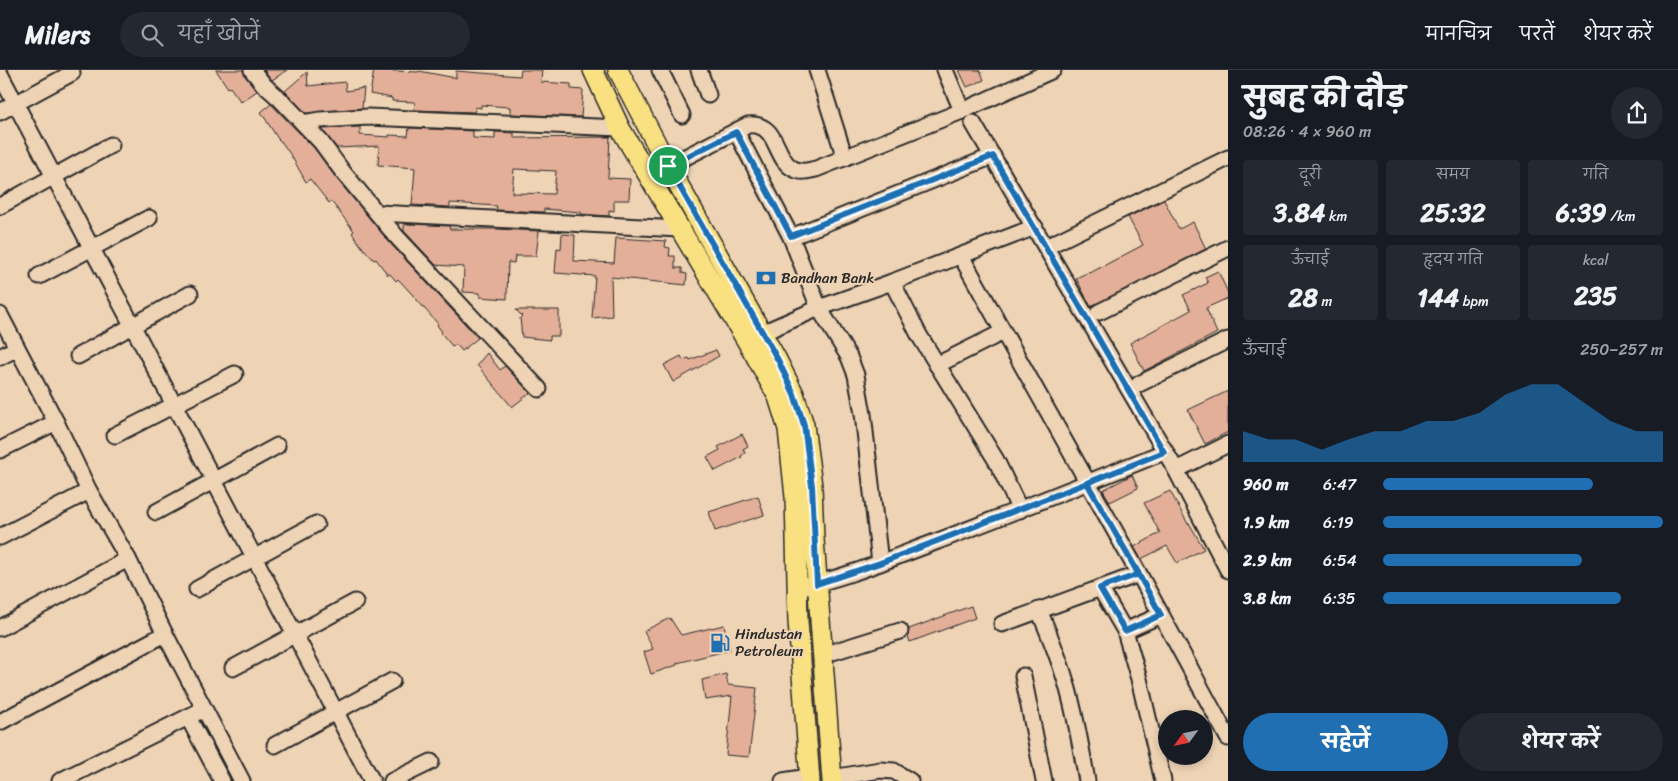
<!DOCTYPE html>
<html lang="hi">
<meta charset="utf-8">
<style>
body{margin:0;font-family:Sriracha,"Playpen Sans Deva",sans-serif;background:#242831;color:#f1f3f6;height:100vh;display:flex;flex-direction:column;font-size:19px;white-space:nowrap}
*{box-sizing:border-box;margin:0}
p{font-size:16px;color:#9ea1a6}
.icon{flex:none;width:28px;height:28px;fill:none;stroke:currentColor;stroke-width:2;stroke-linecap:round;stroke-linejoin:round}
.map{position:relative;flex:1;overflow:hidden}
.panel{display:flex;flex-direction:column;background:#171b24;width:450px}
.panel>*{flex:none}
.needle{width:32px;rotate:237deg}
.controls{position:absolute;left:1158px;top:640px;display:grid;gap:10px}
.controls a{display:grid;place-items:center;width:55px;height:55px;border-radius:50%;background:#171b24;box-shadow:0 2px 8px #0003;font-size:25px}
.pin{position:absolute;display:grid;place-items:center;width:42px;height:42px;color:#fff;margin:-21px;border:2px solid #fff;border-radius:50%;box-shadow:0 1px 5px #0007}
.round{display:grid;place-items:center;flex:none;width:52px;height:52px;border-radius:26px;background:#242831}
.headline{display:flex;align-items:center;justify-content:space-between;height:85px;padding:0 15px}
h1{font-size:28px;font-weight:700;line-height:38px}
.figures{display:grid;grid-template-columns:repeat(3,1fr);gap:8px;height:85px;padding:5px 15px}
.figures div{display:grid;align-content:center;border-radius:5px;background:#242831;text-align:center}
.figures b{font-size:25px;font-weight:700}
.figures small{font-size:14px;font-weight:400}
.figures p{font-size:14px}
.chart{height:140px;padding:10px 15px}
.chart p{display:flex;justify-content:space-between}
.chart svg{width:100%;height:90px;margin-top:5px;fill:#1f6fb2;opacity:.7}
.action{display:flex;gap:10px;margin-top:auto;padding:10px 15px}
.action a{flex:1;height:58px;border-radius:30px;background:#1f6fb2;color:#fff;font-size:20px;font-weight:700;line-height:58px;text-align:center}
.action a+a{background:#242831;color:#f1f3f6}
ul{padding:0 15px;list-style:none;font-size:16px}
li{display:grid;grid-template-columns:80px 60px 1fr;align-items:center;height:38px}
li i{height:12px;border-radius:6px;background:#1f6fb2}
header{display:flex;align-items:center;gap:30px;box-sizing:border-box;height:70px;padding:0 25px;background:#171b24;border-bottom:1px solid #363941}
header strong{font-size:24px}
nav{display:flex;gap:28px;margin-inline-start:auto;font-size:18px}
.search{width:350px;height:45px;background:#242831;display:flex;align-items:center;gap:12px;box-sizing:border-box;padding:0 18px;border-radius:28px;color:#9ea1a6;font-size:19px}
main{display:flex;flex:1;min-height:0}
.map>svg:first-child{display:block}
</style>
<header>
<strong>Milers</strong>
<div class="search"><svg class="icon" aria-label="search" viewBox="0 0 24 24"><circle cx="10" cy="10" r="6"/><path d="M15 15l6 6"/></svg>यहाँ खोजें</div>
<nav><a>मानचित्र</a><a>परतें</a><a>शेयर करें</a></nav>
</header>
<main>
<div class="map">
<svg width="1228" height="711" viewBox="0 0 1228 711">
<rect width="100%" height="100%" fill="#eed3b5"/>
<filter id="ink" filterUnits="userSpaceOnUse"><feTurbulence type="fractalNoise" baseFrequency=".02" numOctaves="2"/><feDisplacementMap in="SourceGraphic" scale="10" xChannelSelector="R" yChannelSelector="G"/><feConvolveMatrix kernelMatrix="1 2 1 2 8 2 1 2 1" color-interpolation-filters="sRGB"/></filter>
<g filter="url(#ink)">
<g fill="#e4af98" stroke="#2b2b2b" fill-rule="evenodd">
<polygon points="216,0 243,0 245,6 257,21 241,32 230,17 228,18"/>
<polygon points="264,0 287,0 272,10"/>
<polygon points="374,0 418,2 419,1 456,8 456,1 520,6 521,0 542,0 541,12 571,14 571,19 583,20 581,47 510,44 510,37 481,35 481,38 475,37 475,42 414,40 415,32 392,31 392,28 370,24"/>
<polygon points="959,0 980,0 984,10 967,17"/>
<polygon points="307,2 308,16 345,12 346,21 364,18 362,38 306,43 285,21"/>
<polygon points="271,34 314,78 336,108 389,172 478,268 462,281 456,274 453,277 441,263 442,262 437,255 438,254 411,223 398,209 396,211 390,204 388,205 376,189 374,190 362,177 352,163 354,161 331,131 329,133 310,109 306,112 292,87 281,71 280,72 261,42"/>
<path d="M360 57V65L389 67V65L408 66 409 58 473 61V68L495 69V62L514 63V68L610 67 608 108 630 109 629 130H614V141L609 140V146L581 144V142L544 139V142L496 140 497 136 450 133V137L412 135 415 98 378 95 379 76 337 78 322 59ZM514 99 556 101 554 124 512 123Z"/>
<polygon points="1164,130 1179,159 1193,152 1206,179 1091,237 1076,208 1089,202 1090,203 1143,175 1128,147"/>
<polygon points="411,154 449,156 450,159 495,159 539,161 536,186 515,186 514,193 508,192 507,229 480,227 480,223 463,222 464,197 436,195 404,161 404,155"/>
<polygon points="562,164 575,165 574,191 614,193 616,168 666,171 665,177 670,178 669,186 675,186 675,198 682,198 682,203 687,204 686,215 611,207 612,246 592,248 595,206 555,203 557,178 561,179"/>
<polygon points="1218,201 1228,223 1228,228 1206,238 1217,263 1144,301 1130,273 1191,240 1183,225 1208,213 1205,207"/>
<polygon points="516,240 559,240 559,266 550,266 550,270 522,267 520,248 522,246"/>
<polygon points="716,280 719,286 673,312 664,295 681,286 683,290 689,288 690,290"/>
<polygon points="487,283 500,300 505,296 530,323 512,337 477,295"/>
<polygon points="1228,321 1228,362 1205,374 1188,340"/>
<polygon points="742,364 748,376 743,379 745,383 741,386 742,387 715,401 707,387 720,380 718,377"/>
<polygon points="1132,405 1138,418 1110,432 1103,420"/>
<polygon points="1170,421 1188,454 1189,453 1204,479 1177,493 1167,476 1141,489 1134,477 1160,463 1144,433"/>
<polygon points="758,426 764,445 715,461 709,442"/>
<polygon points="971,536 975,548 910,572 908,566 909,559"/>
<polygon points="670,548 681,565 724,555 730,580 677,593 677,595 651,604 644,582 653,579 644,561"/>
<polygon points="726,604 728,615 757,618 749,687 726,685 732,626 705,630 702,610"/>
</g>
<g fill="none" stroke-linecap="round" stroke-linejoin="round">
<defs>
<g id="minor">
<polyline points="252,0 264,15 281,30 321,72 343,102 396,166 539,319"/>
<polyline points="660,0 682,45"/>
<polyline points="699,0 708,25"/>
<polyline points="817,0 845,88"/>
<polyline points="945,0 962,41"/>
<polyline points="0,4 372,711"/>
<polyline points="0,42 72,3"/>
<polyline points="303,53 320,50 368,47 620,58"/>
<polyline points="973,53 1176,400 1228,500"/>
<polyline points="736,61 791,167 819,238 849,287 856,305 863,344 880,493"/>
<path d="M668 96 748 55C782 52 772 96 800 101 805 102 811 100 816 99L962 41 1053 0"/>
<polyline points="0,136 111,75"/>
<polyline points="378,143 679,159"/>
<polyline points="791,167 993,86"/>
<polyline points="1046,177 1228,88"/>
<polyline points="961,186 1139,504 1228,668"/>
<polyline points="39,206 149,148"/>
<polyline points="892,212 919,265 996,390 1020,440"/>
<polyline points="1099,242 1228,178"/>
<polyline points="0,245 56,352 89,421 128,489 165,564 242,711"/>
<polyline points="762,263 819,238 892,212 1035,157"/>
<polyline points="78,286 190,224"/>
<polyline points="0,287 17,278"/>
<polyline points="937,295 1003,262"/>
<polyline points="1139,314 1228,270"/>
<polyline points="115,365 235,304"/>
<polyline points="0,380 56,352"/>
<polyline points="1176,400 1228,374"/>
<polyline points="156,442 277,376"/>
<polyline points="0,467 89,421"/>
<path d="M797 518C846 508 892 488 938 471 1014 442 1089 412 1164 382"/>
<polyline points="1100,518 1125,561 1139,609 1163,711"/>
<polyline points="197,519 316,454"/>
<path d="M1039 540C1049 564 1059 588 1066 612 1076 645 1081 678 1087 711"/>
<polyline points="1002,554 1139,504"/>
<polyline points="0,558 128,489"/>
<polyline points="1125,561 1161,545"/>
<polyline points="823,585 900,561"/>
<polyline points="233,598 355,532"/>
<polyline points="1023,606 1044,711"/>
<polyline points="188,647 222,711"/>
<polyline points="0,652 165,564"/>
<polyline points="275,675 392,611"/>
<polyline points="832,708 880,700 894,701 910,711"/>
<polyline points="60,711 204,639"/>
<polyline points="392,711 431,692"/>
<polyline points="783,711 809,707"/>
</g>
<g id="major">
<polyline points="593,0 620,58 755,285 778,327 788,359 795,427 798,551 810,711"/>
<polyline points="618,0 668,96 777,290 794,324 804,355 812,416 814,469 832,711"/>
</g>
</defs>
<use href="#minor" stroke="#2b2b2b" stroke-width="19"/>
<use href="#major" stroke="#2b2b2b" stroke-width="22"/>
<use href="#minor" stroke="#eed3b5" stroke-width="15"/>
<use href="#major" stroke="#f9e181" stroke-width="19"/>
</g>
</g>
<g fill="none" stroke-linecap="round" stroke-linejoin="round" filter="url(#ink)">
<defs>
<path id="route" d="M668 96 778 290 794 324 804 355 812 416 817 514 880 493 1087 413 1139 504 1100 518 1125 561 1161 545C1137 501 1112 457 1087 413L1164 382 993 86 791 166 736 62 668 96"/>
</defs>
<use href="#route" stroke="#fff" stroke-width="10"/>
<use href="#route" stroke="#1f6fb2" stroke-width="6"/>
</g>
<defs>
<symbol id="bank-bare" viewBox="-9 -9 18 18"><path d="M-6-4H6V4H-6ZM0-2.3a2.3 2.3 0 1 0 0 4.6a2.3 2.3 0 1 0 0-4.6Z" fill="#1f6fb2" stroke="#eed3b5" stroke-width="2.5" paint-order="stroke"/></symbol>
<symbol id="fuel-bare" viewBox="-9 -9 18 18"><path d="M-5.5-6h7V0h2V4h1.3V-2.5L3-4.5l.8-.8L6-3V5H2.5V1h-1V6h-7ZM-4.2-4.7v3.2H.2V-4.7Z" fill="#1f6fb2" stroke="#eed3b5" stroke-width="2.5" paint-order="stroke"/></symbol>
</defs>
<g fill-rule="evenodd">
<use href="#bank-bare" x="752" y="194" width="28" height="28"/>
<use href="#fuel-bare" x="706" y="559" width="28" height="28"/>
</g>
<g text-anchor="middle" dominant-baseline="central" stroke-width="4" stroke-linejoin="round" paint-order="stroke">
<g font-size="15" fill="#2b2b2b" stroke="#eed3b5" text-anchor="start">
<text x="781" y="208">Bandhan Bank</text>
<text x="735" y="564">Hindustan<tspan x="735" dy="17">Petroleum</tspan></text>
</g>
</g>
</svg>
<div class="controls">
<a><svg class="needle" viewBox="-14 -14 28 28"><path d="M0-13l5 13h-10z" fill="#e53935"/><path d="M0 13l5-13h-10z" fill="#9ea1a6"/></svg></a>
</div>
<div class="pin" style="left:668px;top:96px;background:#1e9e55"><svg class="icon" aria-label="arrive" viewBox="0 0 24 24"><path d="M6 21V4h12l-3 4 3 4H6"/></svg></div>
</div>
<section class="panel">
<div class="headline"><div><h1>सुबह की दौड़</h1><p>08:26 · 4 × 960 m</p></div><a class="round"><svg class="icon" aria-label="share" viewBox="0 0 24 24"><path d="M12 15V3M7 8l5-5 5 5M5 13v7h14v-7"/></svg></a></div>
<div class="figures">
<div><p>दूरी</p><b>3.84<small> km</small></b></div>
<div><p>समय</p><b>25:32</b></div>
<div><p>गति</p><b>6:39<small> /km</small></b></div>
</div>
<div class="figures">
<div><p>ऊँचाई</p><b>28<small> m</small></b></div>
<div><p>हृदय गति</p><b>144<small> bpm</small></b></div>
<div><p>kcal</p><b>235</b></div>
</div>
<div class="chart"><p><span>ऊँचाई</span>250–257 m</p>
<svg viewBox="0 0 160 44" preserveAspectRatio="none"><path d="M0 44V29L10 33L20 33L30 38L40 33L50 29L60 29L70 24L80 24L90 20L100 11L110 6L120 6L130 15L140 24L150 29L160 29V44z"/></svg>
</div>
<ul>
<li><b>960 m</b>6:47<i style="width:75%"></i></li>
<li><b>1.9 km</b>6:19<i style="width:100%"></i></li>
<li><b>2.9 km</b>6:54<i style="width:71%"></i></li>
<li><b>3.8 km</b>6:35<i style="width:85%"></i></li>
</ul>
<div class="action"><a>सहेजें</a><a>शेयर करें</a></div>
</section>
</main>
